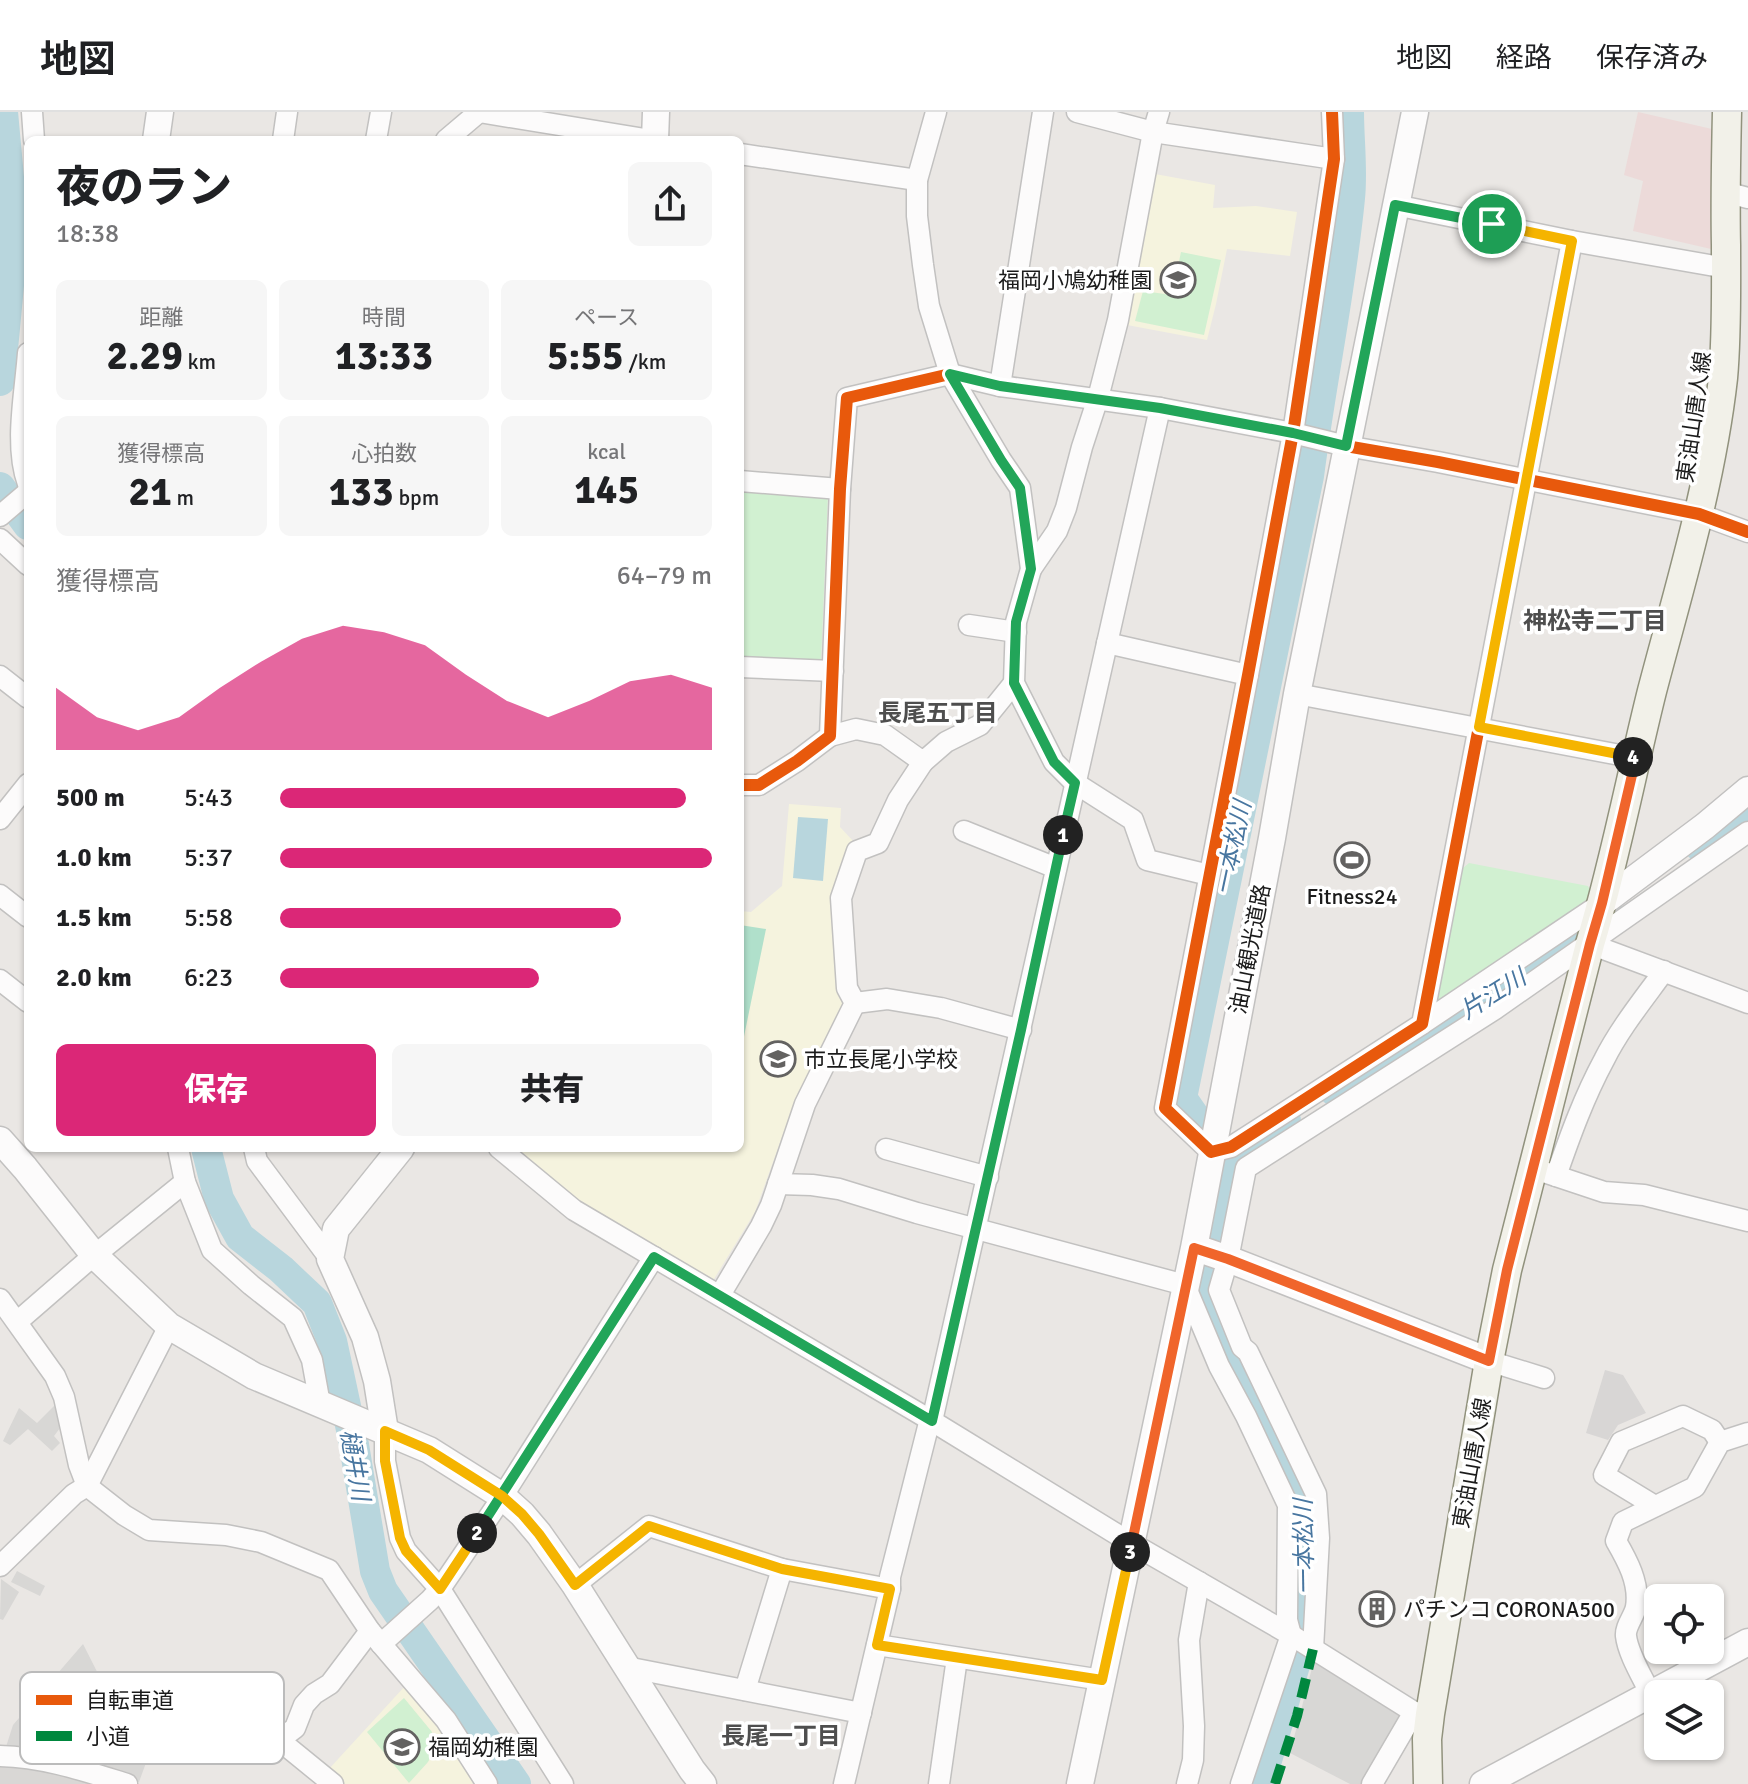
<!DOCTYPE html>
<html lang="ja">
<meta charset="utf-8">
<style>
body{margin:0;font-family:Signika,"Noto Sans JP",sans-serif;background:#f6f6f6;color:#202124;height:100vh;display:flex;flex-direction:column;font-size:30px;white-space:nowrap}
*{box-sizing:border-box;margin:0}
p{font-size:26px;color:#757577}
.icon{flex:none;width:44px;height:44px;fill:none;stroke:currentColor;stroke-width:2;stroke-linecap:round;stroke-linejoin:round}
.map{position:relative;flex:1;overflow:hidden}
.sheet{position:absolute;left:24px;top:24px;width:720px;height:1016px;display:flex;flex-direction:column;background:#fff;border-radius:12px;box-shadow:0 2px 6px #0004}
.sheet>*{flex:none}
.buttons{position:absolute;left:1644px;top:1472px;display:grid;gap:16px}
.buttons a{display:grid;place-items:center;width:80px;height:80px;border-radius:12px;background:#fff;box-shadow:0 2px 6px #0004;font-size:40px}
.pin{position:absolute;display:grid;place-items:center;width:68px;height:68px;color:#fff;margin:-34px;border:4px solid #fff;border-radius:50%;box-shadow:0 2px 8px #0007}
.km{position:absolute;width:40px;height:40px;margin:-20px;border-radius:50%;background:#222;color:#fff;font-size:22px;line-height:40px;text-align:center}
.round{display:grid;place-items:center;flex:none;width:84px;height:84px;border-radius:12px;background:#f6f6f6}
.summary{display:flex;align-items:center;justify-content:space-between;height:136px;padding:0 32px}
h1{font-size:44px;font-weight:800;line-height:60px}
.figures{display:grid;grid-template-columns:repeat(3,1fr);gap:12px;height:136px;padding:8px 32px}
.figures div{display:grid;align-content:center;border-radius:12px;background:#f6f6f6;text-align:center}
.figures b{font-size:40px;font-weight:800}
.figures small{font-size:22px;font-weight:400}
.figures p{font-size:22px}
.chart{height:224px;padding:16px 32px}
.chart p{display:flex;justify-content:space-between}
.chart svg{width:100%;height:144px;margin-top:8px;fill:#db2777;opacity:.7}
.button{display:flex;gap:16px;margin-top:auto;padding:16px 32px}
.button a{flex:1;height:92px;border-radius:12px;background:#db2777;color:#fff;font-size:32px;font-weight:800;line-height:92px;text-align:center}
.button a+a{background:#f6f6f6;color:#202124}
ul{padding:0 32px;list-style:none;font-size:26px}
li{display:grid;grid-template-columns:128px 96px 1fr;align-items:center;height:60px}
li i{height:20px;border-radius:10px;background:#db2777}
header{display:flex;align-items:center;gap:48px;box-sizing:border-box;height:112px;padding:0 40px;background:#fff;border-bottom:2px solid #e0e0e0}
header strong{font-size:38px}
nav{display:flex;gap:44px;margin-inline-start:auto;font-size:28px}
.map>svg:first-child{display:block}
</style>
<header>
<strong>地図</strong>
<nav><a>地図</a><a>経路</a><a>保存済み</a></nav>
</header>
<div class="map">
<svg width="1748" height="1672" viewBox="0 0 1748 1672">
<rect width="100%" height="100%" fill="#eae7e4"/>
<polygon fill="#d9d7d5" points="0,1653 50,1657 96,1672 0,1672"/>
<polygon fill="#ecdad9" points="1638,0 1712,17 1711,137 1633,119 1643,69 1624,63"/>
<g fill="#f5f3de">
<polygon points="1155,62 1215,73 1213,96 1256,94 1297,100 1290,144 1227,137 1216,192 1207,228 1127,213"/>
<polygon points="789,692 841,696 840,715 854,730 836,784 842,893 791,1000 755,1100 714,1167 646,1133 583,1094 513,1036 740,1036 740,799 751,800 782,774"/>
<polygon points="405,1574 441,1613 477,1669 472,1672 344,1672 328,1658"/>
</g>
<polygon fill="#d8d6d5" points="1605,1258 1623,1263 1646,1301 1618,1313 1608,1328 1586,1321"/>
<g fill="#d1f0d1">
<polygon points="1181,140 1221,148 1204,223 1135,209 1143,179 1172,183"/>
<polygon points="740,375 828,383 821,550 740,547"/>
<polygon points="1469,751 1588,774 1592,782 1587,798 1443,893 1437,889 1463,756"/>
<polygon points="404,1586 432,1620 430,1632 433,1640 428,1650 409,1671 367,1620"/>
</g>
<polygon fill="#b0e0cb" points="740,813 766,817 740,944"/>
<g fill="#d8d7d5">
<polygon points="56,1292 60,1316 54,1324 60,1331 52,1339 28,1317 10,1333 3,1329 19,1296 37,1311"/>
<polygon points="17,1459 45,1474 40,1484 11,1470"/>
<polygon points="1,1467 19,1480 3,1508 0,1507"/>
<polygon points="83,1532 121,1607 147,1648 139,1670 50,1644 5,1638 13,1613"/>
<polygon points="1315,1544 1408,1602 1369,1672 1350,1672 1290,1641"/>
</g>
<polygon fill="#b8d6dd" points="798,705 828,707 823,769 793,766"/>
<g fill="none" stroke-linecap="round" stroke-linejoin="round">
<g stroke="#b8d6dd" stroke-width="30">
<polyline points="0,269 14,120 3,0"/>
<polyline points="0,375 28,413"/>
<polyline points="1699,734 1748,696"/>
<polyline points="1334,979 1528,861 1609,801"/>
<polyline points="206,1036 219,1087 240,1125 281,1157 317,1191 332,1229 353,1327 375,1459 383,1479 516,1672"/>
<polyline points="1229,1054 1265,1022 1286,1009"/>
<path d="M1260 1672 1298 1543 1308 1472 1307 1385 1258 1289 1217 1215 1207 1183 1210 1158 1229 1054 1182 986 1309 364C1321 271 1341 179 1350 86 1353 58 1349 28 1349 0"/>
</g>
<defs>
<g id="minor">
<polyline points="32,0 34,28"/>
<polyline points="479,0 651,28"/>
<polyline points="936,0 917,68 917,104 923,153 929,194 950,262 1001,348 1020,376 1031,457 1016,510 1014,571 1054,650 1075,671 1133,708 1147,748 1209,763"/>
<polyline points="1077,0 1153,20 1334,47"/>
<polyline points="1332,0 1334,47 1293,321 1248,563 1165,996 1211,1040 1231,1035 1422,912 1572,129"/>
<polyline points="283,28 287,0"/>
<polyline points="376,28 381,0"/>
<polyline points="446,28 479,0"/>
<polyline points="740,42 917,68"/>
<polyline points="1725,80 1748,86"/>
<polyline points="1395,93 1572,129 1726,156"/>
<path d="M28 241C25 282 14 334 28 372"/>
<polyline points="1000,274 1043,0"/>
<polyline points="740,369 840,377"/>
<polyline points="0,404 28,380"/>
<polyline points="0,427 28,453"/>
<polyline points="1031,457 1057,419 1066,396 1082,335 1098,286 1118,208 1153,20 1159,0"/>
<polyline points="969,513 1016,520"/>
<polyline points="1107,531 1248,563"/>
<polyline points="740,555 833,559"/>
<polyline points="0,564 28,586"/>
<polyline points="1297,582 1636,646"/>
<polyline points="830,624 856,617 885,623 923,650 946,630 980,613 1014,571"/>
<polyline points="740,673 759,673 797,649 830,624 840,377 847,286 950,262 1000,274 1160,296 1293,321 1346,334 1438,350 1699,402 1748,420"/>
<polyline points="0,707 28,672"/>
<polyline points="964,719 1056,756"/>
<polyline points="0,783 28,805"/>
<polyline points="1590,832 1748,891"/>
<polyline points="0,868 28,890"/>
<polyline points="855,891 887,887 941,896 1021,918"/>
<polyline points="1422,912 1602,791"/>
<polyline points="178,1036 185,1070 212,1138 251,1173 293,1206 312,1248 320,1292"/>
<polyline points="254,1036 257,1049 330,1147"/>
<polyline points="499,1036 574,1098 932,1309 1131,1431 1291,1523 1414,1600 1430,1602"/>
<polyline points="886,1037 988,1065"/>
<polyline points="1544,1060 1604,1080 1644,1083 1748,1109"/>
<path d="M1556 1064C1570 1024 1584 985 1604 948 1620 916 1643 888 1664 859"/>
<polyline points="778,1072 812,1073 839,1077 917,1101 1185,1173 1219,1254 1246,1304 1288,1393 1287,1508 1291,1523 1241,1672"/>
<polyline points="720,1183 761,1114 771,1093 805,992 855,891 847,876 841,786 857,739 878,731 898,688 923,650"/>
<polyline points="0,1187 55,1264 64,1285 79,1353 87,1374 124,1403 149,1418 226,1423 261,1430 329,1458 370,1519 446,1608 487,1672"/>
<polyline points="17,1210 85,1151 185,1070"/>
<polyline points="1489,1249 1544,1266"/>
<polyline points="1655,1394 1604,1363 1621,1330 1683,1304 1712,1318 1720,1330"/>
<polyline points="0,1454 74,1382 87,1374 169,1214"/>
<polyline points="575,1473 649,1414 782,1457 890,1477 844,1672"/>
<path d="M890 1477V1465L928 1315 932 1309C1009 972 1083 634 1160 296"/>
<polyline points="381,1532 430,1488 440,1477 406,1439 400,1426 385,1349 385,1319"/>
<polyline points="877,1533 1102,1568"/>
<polyline points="1313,1537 1319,1426 1316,1382 1248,1240 1242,1235 1219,1178 1228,1147 1246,1056 1495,897 1748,720"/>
<polyline points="626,1555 861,1601"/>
<polyline points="745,1578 782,1457"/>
<path d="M1651 1583C1643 1566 1628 1542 1626 1524 1625 1514 1634 1505 1636 1495 1640 1471 1627 1448 1616 1429L1623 1410 1695 1375 1720 1330 1748 1321"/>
<path d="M0 1644C44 1645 85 1659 127 1672"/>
<polyline points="333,1672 279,1628 295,1616 304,1593 314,1582 330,1572 370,1519"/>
<polyline points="563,1672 440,1477 497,1393 654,1145"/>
<polyline points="939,1672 957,1546"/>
<polyline points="1187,1672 1193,1648 1194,1614 1189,1528 1199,1470"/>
<polyline points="1372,1672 1414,1600"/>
</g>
<g id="tertiary">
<polyline points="156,28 160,0"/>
<polyline points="655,28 656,0"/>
<polyline points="1602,791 1705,714 1748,678"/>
<polyline points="0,1028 25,1056 94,1143 169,1214 254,1264 429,1338 502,1384 522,1402 539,1422 575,1473 692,1658 703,1672"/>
<polyline points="1199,1137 1228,1147 1489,1249"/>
<polyline points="385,1319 377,1269 365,1225 330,1147 336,1117 401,1036"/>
<polyline points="1080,1672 1194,1136 1272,726 1297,582 1415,0"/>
<polyline points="1483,1672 1748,1530"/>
</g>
<path id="secondary" d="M1428 1672 1427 1627 1430 1602 1489 1249 1507 1158 1590 832C1615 749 1631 663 1652 579 1679 476 1711 373 1723 266 1727 222 1726 178 1726 133 1725 89 1726 44 1727 0"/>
</defs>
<use href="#minor" stroke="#c2c1c0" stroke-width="23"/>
<use href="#tertiary" stroke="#c2c1c0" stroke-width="29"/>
<use href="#secondary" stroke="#91927d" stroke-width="31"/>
<use href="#minor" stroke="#fcfbfb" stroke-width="20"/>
<use href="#tertiary" stroke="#fcfbfb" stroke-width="26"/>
<use href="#secondary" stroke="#f2f1e9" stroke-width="28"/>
<polyline stroke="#00873e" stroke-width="10" stroke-dasharray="20 10" stroke-linecap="butt" points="1275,1672 1297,1604 1313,1537"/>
<defs>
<g id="cycleway">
<polyline points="1332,0 1334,47 1293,321 1248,563 1165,996 1211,1040 1231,1035 1422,912 1572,129"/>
<polyline points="740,673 759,673 797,649 830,624 840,377 847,286 950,262 1000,274 1160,296 1293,321 1346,334 1438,350 1699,402 1748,420"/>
</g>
</defs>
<use href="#cycleway" stroke="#fff" stroke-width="17"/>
<use href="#cycleway" stroke="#e8590c" stroke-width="12"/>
</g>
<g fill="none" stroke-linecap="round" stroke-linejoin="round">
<defs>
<polyline id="split-1" points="1063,723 1075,671 1054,650 1014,571 1016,510 1031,457 1020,376 1001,348 950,262 1000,274 1160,296 1293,321 1346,334 1395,93 1492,112"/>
<polyline id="split-2" points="477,1421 654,1145 932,1309 1021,918 1063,723"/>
<polyline id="split-3" points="477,1421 440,1477 406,1439 400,1426 385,1349 385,1319 429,1338 502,1384 522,1402 539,1422 575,1473 649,1414 782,1457 890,1477 877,1533 1102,1568 1130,1440"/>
<polyline id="split-4" points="1130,1440 1194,1136 1228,1147 1489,1249 1507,1158 1590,832 1602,791 1636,646 1633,645"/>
<polyline id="split-5" points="1492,112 1572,129 1479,615 1633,645"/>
</defs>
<use href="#split-1" stroke="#fff" stroke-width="16"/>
<use href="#split-2" stroke="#fff" stroke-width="16"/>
<use href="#split-3" stroke="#fff" stroke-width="16"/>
<use href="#split-4" stroke="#fff" stroke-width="16"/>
<use href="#split-5" stroke="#fff" stroke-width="16"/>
<use href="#split-1" stroke="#22a559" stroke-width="10"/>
<use href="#split-2" stroke="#22a559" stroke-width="10"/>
<use href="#split-3" stroke="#f5b400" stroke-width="10"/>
<use href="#split-4" stroke="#f0652b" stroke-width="10"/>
<use href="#split-5" stroke="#f5b400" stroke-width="10"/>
</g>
<defs>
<symbol id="school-ring" viewBox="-11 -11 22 22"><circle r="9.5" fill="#fff" stroke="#636261" stroke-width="1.5"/><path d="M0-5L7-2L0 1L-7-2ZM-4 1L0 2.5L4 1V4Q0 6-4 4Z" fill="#636261"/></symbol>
<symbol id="stadium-ring" viewBox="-11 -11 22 22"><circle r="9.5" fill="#fff" stroke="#636261" stroke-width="1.5"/><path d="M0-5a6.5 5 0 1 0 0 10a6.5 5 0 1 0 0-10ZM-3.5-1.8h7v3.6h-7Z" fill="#636261"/></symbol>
<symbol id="building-ring" viewBox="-11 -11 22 22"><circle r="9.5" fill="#fff" stroke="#636261" stroke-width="1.5"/><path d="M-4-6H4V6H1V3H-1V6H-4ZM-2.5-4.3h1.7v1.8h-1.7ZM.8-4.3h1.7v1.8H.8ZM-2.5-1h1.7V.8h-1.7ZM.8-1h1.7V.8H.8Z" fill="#636261"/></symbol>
</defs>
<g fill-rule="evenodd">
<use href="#school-ring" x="1158" y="148" width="40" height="40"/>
<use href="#stadium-ring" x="1332" y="728" width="40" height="40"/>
<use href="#school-ring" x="758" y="927" width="40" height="40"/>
<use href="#building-ring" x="1357" y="1477" width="40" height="40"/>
<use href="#school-ring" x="382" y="1615" width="40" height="40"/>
</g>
<g text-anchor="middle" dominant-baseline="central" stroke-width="7" stroke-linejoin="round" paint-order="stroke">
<g font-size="22" fill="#1b1b1b" stroke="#fff" text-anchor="start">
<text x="1152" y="168" text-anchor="end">福岡小鳩幼稚園</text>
<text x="1352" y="784" text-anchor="middle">Fitness24</text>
<text x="804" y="947">市立長尾小学校</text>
<text x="1403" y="1497">パチンコ CORONA500</text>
<text x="428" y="1635">福岡幼稚園</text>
</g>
<g font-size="22" fill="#1b1b1b" stroke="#fff">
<text transform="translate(1694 305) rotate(-82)">東油山唐人線</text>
<text transform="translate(1250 837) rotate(-79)">油山観光道路</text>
<text transform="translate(1472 1351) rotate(-80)">東油山唐人線</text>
</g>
<g font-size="24" font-weight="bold" fill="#4e4e4e" stroke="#fff">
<text x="1595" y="509">神松寺二丁目</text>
<text x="938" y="601">長尾五丁目</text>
<text x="781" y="1624">長尾一丁目</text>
</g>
<g font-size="24" font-style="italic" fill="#4876a0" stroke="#fff">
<text transform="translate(1233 736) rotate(-78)">一本松川</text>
<text transform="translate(1493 882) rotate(-32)">片江川</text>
<text transform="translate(355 1353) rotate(80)">樋井川</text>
<text transform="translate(1304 1435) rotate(-91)">一本松川</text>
</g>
</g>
<rect x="20" y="1560" width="264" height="92" rx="12" fill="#fff" stroke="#bbb" stroke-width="2"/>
<rect x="36" y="1583" width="36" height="10" fill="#e8590c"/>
<rect x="36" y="1619" width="36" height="10" fill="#00873e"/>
<g font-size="22" fill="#1b1b1b">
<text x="86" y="1596">自転車道</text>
<text x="86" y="1632">小道</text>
</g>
</svg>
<div class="buttons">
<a><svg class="icon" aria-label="locate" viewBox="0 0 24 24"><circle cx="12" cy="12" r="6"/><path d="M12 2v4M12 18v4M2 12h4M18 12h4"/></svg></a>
<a><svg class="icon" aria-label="layers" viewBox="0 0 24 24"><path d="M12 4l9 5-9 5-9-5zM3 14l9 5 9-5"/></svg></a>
</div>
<div class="pin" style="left:1492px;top:112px;background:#1e9e55"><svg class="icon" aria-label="arrive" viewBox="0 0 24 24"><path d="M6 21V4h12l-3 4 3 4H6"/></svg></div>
<b class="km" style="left:1063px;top:723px">1</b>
<b class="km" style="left:477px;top:1421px">2</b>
<b class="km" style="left:1130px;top:1440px">3</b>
<b class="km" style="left:1633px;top:645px">4</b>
<section class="sheet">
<div class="summary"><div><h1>夜のラン</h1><p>18:38</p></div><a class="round"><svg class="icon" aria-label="share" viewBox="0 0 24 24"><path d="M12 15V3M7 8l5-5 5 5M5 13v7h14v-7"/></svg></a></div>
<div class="figures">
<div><p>距離</p><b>2.29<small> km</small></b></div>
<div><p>時間</p><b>13:33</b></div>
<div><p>ペース</p><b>5:55<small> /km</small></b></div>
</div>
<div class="figures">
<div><p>獲得標高</p><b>21<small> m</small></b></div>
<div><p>心拍数</p><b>133<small> bpm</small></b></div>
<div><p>kcal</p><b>145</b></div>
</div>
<div class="chart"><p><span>獲得標高</span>64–79 m</p>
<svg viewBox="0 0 160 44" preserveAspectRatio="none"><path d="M0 44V25L10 34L20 38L30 34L40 25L50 17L60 10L70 6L80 8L90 12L100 21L110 29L120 34L130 29L140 23L150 21L160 25V44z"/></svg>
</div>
<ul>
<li><b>500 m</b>5:43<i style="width:94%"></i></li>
<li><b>1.0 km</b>5:37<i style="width:100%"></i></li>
<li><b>1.5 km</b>5:58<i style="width:79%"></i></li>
<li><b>2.0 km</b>6:23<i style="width:60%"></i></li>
</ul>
<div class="button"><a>保存</a><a>共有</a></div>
</section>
</div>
